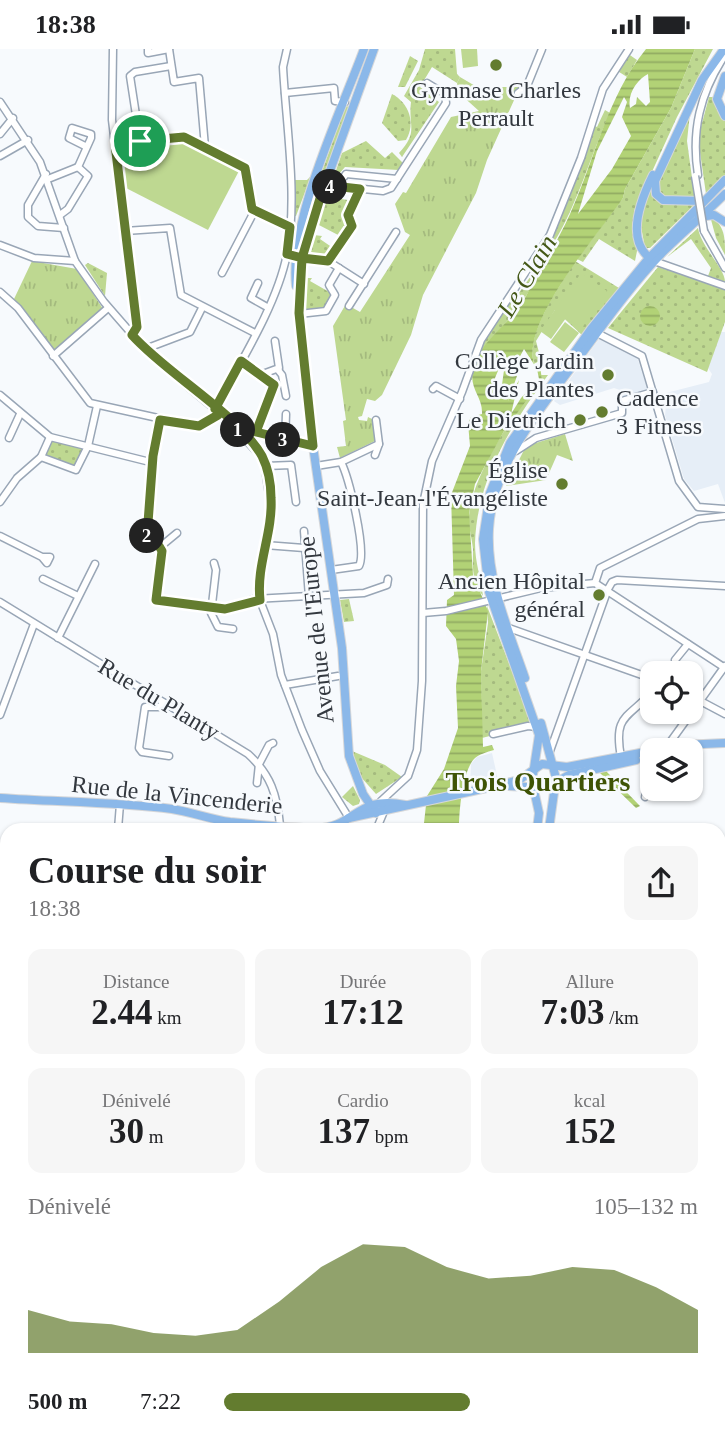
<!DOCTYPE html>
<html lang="fr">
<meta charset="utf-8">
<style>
body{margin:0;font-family:Georgia,serif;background:#f6f6f6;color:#202124;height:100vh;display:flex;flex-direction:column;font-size:26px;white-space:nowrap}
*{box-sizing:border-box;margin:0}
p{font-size:23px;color:#757577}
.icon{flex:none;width:38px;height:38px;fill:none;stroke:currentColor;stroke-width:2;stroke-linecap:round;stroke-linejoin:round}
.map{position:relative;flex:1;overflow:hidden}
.side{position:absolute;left:0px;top:774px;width:726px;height:621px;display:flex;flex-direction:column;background:#fff;border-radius:21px 21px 0 0;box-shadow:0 2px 5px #0004}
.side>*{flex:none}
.controls{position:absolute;left:640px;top:612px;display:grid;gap:14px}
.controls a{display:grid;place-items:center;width:63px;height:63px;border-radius:14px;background:#fff;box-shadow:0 2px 5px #0004;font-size:35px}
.pin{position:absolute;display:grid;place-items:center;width:60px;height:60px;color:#fff;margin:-30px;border:4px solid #fff;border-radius:50%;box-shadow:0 2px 7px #0007}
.km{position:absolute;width:35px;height:35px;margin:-18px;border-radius:50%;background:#222;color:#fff;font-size:19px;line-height:35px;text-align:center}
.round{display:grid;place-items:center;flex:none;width:74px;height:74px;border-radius:14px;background:#f6f6f6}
.head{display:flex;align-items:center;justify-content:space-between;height:119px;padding:0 28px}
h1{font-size:38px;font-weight:800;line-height:52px}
.metrics{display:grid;grid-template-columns:repeat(3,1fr);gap:10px;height:119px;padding:7px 28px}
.metrics div{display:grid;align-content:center;border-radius:14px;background:#f6f6f6;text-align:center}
.metrics b{font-size:35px;font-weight:800}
.metrics small{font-size:19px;font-weight:400}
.metrics p{font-size:19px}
.chart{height:196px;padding:14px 28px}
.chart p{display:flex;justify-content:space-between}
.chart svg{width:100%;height:126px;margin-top:7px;fill:#637c2f;opacity:.7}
ul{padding:0 28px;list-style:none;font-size:23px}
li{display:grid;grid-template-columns:112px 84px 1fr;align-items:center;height:52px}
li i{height:18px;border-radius:9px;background:#637c2f}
.status{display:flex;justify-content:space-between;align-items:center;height:49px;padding:0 35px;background:#fff;direction:ltr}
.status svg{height:19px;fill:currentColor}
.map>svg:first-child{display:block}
</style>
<div class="status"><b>18:38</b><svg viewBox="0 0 49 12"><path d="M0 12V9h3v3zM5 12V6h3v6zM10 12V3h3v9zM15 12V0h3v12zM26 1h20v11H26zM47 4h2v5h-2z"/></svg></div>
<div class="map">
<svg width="725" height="1394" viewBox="0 0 725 1394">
<defs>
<pattern id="grass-dots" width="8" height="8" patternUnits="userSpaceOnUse" patternTransform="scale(1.75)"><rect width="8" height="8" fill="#bed891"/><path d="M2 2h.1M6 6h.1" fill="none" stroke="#a4ba7e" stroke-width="1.8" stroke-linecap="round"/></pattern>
<pattern id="park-tufts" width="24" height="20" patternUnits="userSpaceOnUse" patternTransform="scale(1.75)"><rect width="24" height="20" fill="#bed891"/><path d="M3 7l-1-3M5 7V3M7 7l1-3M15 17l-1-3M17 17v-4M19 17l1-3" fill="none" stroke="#a4ba7e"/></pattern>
<pattern id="water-rules" width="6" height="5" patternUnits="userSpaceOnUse" patternTransform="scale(1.75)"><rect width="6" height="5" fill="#b2d276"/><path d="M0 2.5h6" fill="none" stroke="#91ab62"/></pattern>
</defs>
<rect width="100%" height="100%" fill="#f7fafd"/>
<g fill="#e6eef7">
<polygon points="721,283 725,283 725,454 718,435 694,442 684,430 665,366 666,357 661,356 664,352 662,345 709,333 712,325 708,319"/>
<polygon points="599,290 637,308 648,342 623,350 620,341 614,339 560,356 554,352"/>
<polygon points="492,704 498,731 470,738 471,715 477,708"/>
<polygon points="7,1254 7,1329 0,1323 0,1257"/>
<polygon points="79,1388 175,1388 184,1393 74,1394"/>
</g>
<g fill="url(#grass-dots)">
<path d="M425 0H455L457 25 460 28 457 34 432 18 420 38 439 53 402 108 399 104C419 83 408 77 411 53L404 47 419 21Z"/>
<polygon points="695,0 713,0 677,68 634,162 637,202 635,212 599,190 583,213 577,210 623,149 625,140 671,59"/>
<polygon points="627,4 637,11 627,28 616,21"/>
<polygon points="410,7 418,12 405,38 398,38"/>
<path d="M392 45C409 54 416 74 406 91L398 92 382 74Z"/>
<polygon points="709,48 715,48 718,62 725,70 725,126 706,145 698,89"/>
<polygon points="349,57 350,59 302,198 300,184 345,58"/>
<path d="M605 61 610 64C590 107 578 155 553 195L549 192 593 76 597 78Z"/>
<polygon points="690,64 687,92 695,151 678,152 660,146 657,130"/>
<polygon points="366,92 385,109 392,103 403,114 399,121 345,118 332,133 342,104"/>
<polygon points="311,127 296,167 294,167 294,131 307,131"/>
<polygon points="651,135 663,154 695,155 650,199 645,199 640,172"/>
<polygon points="327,148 348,151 343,164 349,175 340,187 317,175"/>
<path d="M710 167C725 177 725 188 725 206L716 189Z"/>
<path d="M698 179C701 198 725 219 725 233L708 227 711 219 691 190 667 208Z"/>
<polygon points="314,186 322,187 320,190 333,199 326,209 325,205 310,205"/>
<path d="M544 200 549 204C540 222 532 239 520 256 503 281 476 298 472 331L469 330 483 290 508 250 514 251 542 211Z"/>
<path d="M575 212 619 239 583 287 555 261 536 292 541 311 534 315C525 284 559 239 575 212Z"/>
<polygon points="88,214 107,224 105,247 85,216"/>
<polygon points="658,218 725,240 725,273 707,323 608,279"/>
<polygon points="306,229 312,229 310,232 331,244 325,259 306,262"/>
<path d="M541 326H548C511 376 477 430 475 494 475 514 481 529 483 547 471 532 473 517 473 500 472 489 468 478 469 467 471 429 516 358 542 330Z"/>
<polygon points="51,389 86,398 76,419 42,407"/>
<polygon points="349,550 354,572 344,573 340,551"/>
<polygon points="487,557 530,669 528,677 482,689 481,622 488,574"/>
<polygon points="352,702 385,716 402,728 376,745 360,727"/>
<polygon points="353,737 360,751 359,755 353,757 342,748"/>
<polygon points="0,848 7,848 7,984 0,983"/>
</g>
<g fill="url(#park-tufts)">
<polygon points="460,28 477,38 520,38 487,111 476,144 423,246 411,286 382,346 375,352 367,350 362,367 358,368 359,371 367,372 368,368 374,371 377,391 340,409 337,398 346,397 343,372 346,371 333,277 346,255 360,263 410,186 405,183 395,155 403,143 406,144 451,68 479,62 459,44 457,34"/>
<polygon points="32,212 77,220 103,260 54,303 14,250"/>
<polygon points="565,385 573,412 557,406 546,431 506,437 526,397"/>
</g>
<g fill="#bed891">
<polygon points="461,0 477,0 478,17 463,19"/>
<polygon points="184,91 240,120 208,181 124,138 120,103 123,99"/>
<polygon points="581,224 607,242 582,279 566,269 551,290 540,282"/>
<polygon points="565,273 579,284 564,303 550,293"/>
</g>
<g fill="url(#water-rules)" fill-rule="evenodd">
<path d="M646 0H695L671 59 625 140 623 149C599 185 521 272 534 315L540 318 542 330 504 382 475 435 469 464 473 526 488 562 481 622 483 698 492 696 494 701C487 703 479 705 474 710 462 723 459 764 459 780H427L424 774 427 747 444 720 458 679 456 637 459 612 456 590 446 577 447 551 454 546 451 446 470 397 468 374 471 368 482 365C483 346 467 340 474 316 484 288 512 274 525 249 539 221 557 194 570 165 595 110 607 48 646 0ZM648 25 650 53 646 57 637 48 636 55 630 59C627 44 638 30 648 25ZM624 48 627 53 622 68 631 87 612 120 578 165 597 102ZM524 300 537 320 539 330 521 349 511 365 519 331 508 352 517 327 512 322ZM502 312 505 314 500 350 496 346 495 329Z"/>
<circle cx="650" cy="267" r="10"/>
<polygon points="605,721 640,757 636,759 599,723"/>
<polygon points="0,983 7,984 7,1012 0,1011"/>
</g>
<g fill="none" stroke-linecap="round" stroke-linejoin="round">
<defs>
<g id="minor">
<polyline points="113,0 112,71 137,278 132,286"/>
<polyline points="148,0 148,4 169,0"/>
<polyline points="169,0 174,33 199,29 205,98"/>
<polyline points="285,44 334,39 335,52 345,53"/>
<polyline points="518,44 527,37 542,0"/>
<polyline points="0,53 40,113 75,212 104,253 151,307 227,370 264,411 271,460 260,524 261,554 273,585 281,626 302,681 320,722 349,769"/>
<polyline points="0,85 13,69"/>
<polyline points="140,92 130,27 135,23 171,17"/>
<polyline points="115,95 184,87 245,119 252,160 290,178"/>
<polyline points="0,107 28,91"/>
<polyline points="46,125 28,156 28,168 38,177 64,179"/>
<path d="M698 126C691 82 700 44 725 6"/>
<polyline points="48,130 78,118"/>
<polyline points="324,136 383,142 391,139 446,54 445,45 427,34"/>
<polyline points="336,139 346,125 397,130"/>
<polyline points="60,166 68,160 88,127 78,118 91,89 91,85 72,79 69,89 87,98"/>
<polyline points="125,182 170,179 181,246 255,284"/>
<polyline points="704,182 725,219"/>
<polyline points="0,196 34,209 75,212"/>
<polyline points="299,208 328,212 364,235"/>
<polyline points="328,212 352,177 348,166 360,140"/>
<polyline points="654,212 725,237"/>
<polyline points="222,224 255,161"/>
<polyline points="258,234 251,249 267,258"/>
<polyline points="0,243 18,259 90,354 194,377 204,374 220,364"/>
<polyline points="349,257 396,183"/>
<polyline points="299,265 326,262 335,246 329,236 339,219"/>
<polyline points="595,283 642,307 679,432 698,458 725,460"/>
<polyline points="145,300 190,283 202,259"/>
<polyline points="53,307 108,259"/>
<polyline points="241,312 274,336 255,383"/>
<polyline points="278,321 282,326 286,347"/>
<polyline points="260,326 279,319 275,292"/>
<polyline points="433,340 436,337 460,350"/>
<polyline points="0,346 50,388 154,414 160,371"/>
<path d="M215 360C240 314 277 256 287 205 298 148 286 76 283 18L287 0"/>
<polyline points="237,380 313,397"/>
<polyline points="50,388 41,408 76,421 88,397 97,357"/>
<polyline points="9,389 20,365"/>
<polyline points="285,392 286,365"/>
<polyline points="516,402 536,389 622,364 622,352 653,343"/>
<polyline points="375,406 379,395 376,371"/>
<polyline points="154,414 147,487 149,493 160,498"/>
<polyline points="266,417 291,416 296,453"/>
<polyline points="316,417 341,413 379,395"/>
<polyline points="0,453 17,429 41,408"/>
<polyline points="304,482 309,548"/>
<polyline points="177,484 160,498 156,551 225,560 254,550 364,544 387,536 388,530"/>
<polyline points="0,487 42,508 47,514 50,508 42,508"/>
<polyline points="265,496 304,499"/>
<polyline points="214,514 216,521 211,564 218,578 233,580"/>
<path d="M331 521 359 517C367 502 349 429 341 413"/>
<polyline points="43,530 78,547"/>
<polyline points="595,534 600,519 698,470 725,467"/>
<polyline points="608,540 612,533 617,531 725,537"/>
<path d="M0 553 248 705C271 726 277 746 280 776"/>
<polyline points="423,564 446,562 541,539 595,534 725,619"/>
<polyline points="503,577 653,630"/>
<polyline points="58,589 95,515"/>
<polyline points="675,611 688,595"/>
<polyline points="321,617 323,629"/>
<polyline points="285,636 338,627"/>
<polyline points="691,647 725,665"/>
<polyline points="164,654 159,658 145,658 139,699 142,703 169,707"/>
<polyline points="0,666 34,575"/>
<polyline points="493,685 528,677 537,678"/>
<polyline points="671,698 671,692 725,617"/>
<polyline points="550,702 608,540"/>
<path d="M621 708C613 665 628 670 653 642"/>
<polyline points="257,734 259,715 269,696 273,694"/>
<polyline points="645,748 653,722"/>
<polyline points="377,779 385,760 381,752 408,727 417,701 422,632 423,455 432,412 462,343 481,291 550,186 581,109 603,40 629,0"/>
<polyline points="118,780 120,755"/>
<polyline points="719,880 723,880"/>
<polyline points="719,935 725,937"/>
<polyline points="719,1009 725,1001"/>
<polyline points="719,1056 725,1060"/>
<polyline points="0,1067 7,1069"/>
<polyline points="719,1126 725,1129"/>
<polyline points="0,1155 7,1154"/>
<polyline points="719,1198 725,1202"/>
<polyline points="0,1231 7,1242"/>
<polyline points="719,1231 725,1227"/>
<polyline points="0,1253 7,1249"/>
<polyline points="719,1273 725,1285"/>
<polyline points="719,1367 725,1363"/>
<polyline points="188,1388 201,1394"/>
<polyline points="348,1388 353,1394"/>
<polyline points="618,1388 622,1394"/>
<polyline points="711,1388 723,1394"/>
<polyline points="65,1394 69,1388"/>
<polyline points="218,1394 220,1388"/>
<polyline points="686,1394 693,1388"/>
</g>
<g id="major">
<polyline points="374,0 309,180 302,209 299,257 313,397 342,599 349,707 363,745 376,764"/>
<polyline points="725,27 717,50 725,67"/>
<polyline points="702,152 663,151 656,145 655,132 702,31 724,0"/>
<polyline points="699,168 714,166 725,173"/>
<path d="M651 210C625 191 641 150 653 126"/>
<path d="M296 237C289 170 340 65 364 0"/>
<path d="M525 629C509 582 486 531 489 480 493 411 544 356 583 303 608 269 633 234 663 203 683 183 705 165 725 145"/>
<polyline points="541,674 556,729 549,780"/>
<polyline points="508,737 546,739 569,726 636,711"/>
<path d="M0 749C57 753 115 753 172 760 191 763 210 770 230 773 258 776 287 779 316 779 355 780 356 745 405 756"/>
<polyline points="349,769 491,738 519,731 542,715 567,718 682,696 725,694"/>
<polyline points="537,780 539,764 532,732 539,686 489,543 483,490 490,444 510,394 591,280 649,209 725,131"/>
<polyline points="719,821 725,823"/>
<polyline points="0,1021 7,1022"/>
<polyline points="719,1294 725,1291"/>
<polyline points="521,1394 533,1388"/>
</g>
</defs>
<use href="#minor" stroke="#99a6b6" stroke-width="9"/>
<use href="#major" stroke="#d6d7d9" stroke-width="10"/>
<use href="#minor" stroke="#fff" stroke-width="6"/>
<use href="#major" stroke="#8bb8e9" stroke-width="8"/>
<g stroke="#65696f" stroke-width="2" stroke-dasharray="3.5 7" stroke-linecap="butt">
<polyline points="444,780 529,775 607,780"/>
<polyline points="719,804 725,805"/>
<polyline points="0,841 7,842"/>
</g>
<defs>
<polyline id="minor-bridge" points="695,127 704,182"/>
</defs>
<use href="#minor-bridge" stroke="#99a6b6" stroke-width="9" stroke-linecap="butt"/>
<use href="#minor-bridge" stroke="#fff" stroke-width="6"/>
</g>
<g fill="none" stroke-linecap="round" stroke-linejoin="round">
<defs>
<path id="route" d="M140 92 115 95 137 278 132 286C168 326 237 364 262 407 268 419 271 436 271 449 273 484 256 516 260 551L225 560 156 551 162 502 159 497 149 494 147 487 153 407 160 371 199 377 218 366 220 363 215 360 241 312 274 336 256 383 313 397 299 264 302 209 328 212 352 177 348 166 360 140 324 136 302 209 287 205 290 178 252 160 245 119 184 88 140 92"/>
</defs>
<use href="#route" stroke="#fff" stroke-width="14"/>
<use href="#route" stroke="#637c2f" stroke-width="9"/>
</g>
<g fill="#637c2f" stroke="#f7fafd" stroke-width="2.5">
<circle cx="496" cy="16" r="7"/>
<circle cx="608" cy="326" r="7"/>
<circle cx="602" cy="363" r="7"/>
<circle cx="580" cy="371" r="7"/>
<circle cx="562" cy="435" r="7"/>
<circle cx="599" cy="546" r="7"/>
</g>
<g text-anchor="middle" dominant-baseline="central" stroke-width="5" stroke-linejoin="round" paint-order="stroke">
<g font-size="24" fill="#33383f" stroke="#f7fafd" text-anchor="end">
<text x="496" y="41" text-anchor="middle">Gymnase Charles<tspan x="496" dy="28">Perrault</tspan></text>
<text x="594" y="312">Collège Jardin<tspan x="594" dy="28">des Plantes</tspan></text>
<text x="616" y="349" text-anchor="start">Cadence<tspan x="616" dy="28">3 Fitness</tspan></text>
<text x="566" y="371">Le Dietrich</text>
<text x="548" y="421">Église<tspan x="548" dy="28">Saint-Jean-l'Évangéliste</tspan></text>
<text x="585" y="532">Ancien Hôpital<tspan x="585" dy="28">général</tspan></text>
</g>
<g font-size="24" fill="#33383f" stroke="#f7fafd">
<text transform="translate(316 581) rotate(-96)">Avenue de l'Europe</text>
<text transform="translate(159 650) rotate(31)">Rue du Planty</text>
<text transform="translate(177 746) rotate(6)">Rue de la Vincenderie</text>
</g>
<g font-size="26" font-style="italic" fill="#445817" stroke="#f7fafd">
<text transform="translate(527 227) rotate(-59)">Le Clain</text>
</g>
<g font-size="28" font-weight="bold" fill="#3e5305" stroke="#f7fafd">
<text x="538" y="732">Trois Quartiers</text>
</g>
</g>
</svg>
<div class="controls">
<a><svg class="icon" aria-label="locate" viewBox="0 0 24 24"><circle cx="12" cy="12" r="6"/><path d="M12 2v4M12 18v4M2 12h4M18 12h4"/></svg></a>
<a><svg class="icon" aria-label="layers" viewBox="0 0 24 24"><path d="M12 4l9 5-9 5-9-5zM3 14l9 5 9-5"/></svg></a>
</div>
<div class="pin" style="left:140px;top:92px;background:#1e9e55"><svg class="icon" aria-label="arrive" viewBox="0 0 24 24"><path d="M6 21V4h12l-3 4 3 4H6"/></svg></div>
<b class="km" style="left:238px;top:381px">1</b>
<b class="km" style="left:147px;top:487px">2</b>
<b class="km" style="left:283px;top:391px">3</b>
<b class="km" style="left:330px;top:138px">4</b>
<section class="side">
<div class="head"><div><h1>Course du soir</h1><p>18:38</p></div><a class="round"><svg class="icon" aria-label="share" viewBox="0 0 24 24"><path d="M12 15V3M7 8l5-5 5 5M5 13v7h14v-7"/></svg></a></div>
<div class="metrics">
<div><p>Distance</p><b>2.44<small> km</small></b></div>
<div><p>Durée</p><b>17:12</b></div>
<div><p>Allure</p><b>7:03<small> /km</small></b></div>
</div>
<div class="metrics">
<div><p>Dénivelé</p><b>30<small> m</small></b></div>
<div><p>Cardio</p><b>137<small> bpm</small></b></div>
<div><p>kcal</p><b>152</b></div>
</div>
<div class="chart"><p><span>Dénivelé</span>105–132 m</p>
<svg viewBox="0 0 160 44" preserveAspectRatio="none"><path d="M0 44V29L10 33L20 34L30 37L40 38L50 36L60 26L70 14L80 6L90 7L100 14L110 18L120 17L130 14L140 15L150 21L160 29V44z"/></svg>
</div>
<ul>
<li><b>500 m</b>7:22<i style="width:52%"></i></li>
</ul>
</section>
</div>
